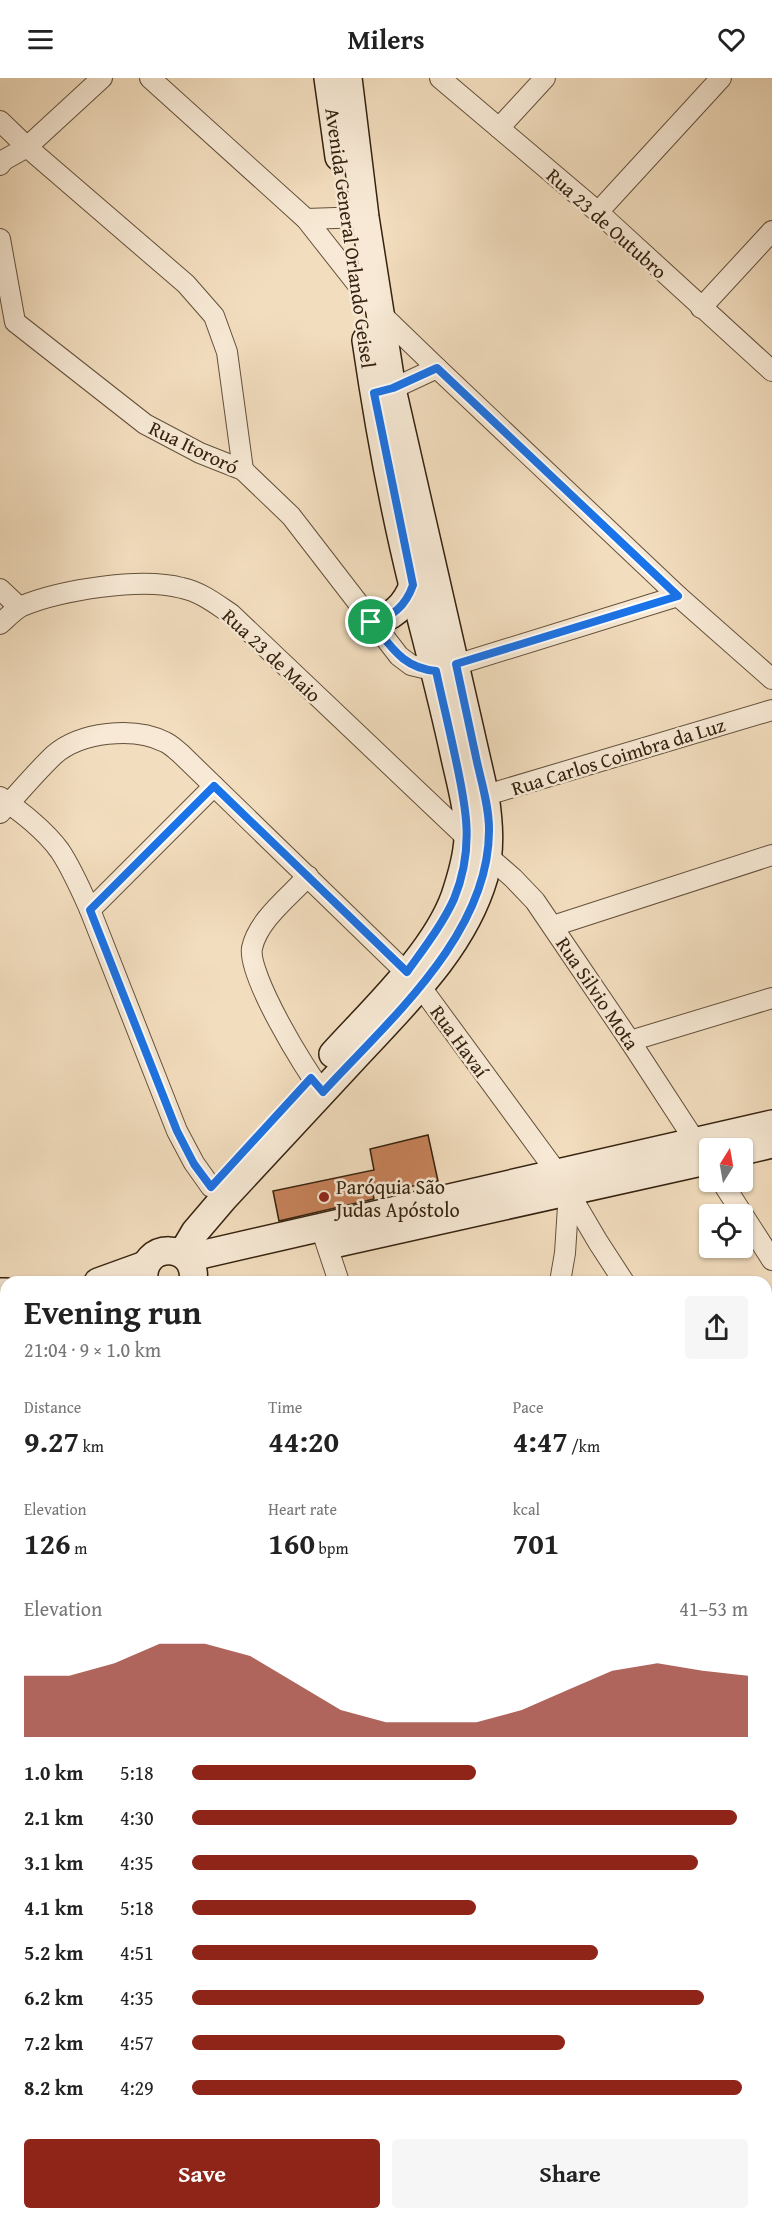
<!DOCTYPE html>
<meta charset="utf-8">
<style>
body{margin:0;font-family:"Gentium Book Plus",serif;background:#f6f6f6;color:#222;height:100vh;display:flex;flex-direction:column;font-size:22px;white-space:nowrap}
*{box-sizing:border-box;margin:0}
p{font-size:20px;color:#767676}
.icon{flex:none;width:33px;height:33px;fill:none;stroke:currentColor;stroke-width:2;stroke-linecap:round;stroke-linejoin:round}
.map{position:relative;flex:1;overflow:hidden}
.drawer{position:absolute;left:0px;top:1198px;width:772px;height:944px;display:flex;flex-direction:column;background:#fff;border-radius:18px 18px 0 0;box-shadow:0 2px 4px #0004}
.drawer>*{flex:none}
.needle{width:39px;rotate:11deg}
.tools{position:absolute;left:699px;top:1060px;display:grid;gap:12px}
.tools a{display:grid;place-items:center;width:54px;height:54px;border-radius:6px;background:#fff;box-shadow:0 2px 4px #0004;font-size:30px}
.pin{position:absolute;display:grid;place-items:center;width:51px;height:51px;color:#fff;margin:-26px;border:3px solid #fff;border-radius:50%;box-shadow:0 2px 6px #0007}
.round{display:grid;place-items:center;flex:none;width:63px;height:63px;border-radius:6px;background:#f6f6f6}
.headline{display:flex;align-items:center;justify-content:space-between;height:102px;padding:0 24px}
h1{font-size:33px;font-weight:700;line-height:45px}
.figures{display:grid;grid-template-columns:repeat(3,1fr);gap:9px;height:102px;padding:6px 24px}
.figures div{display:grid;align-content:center}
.figures b{font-size:30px;font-weight:700}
.figures small{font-size:16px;font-weight:400}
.figures p{font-size:16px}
.chart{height:168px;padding:12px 24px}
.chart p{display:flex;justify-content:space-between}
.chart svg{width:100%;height:108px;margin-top:6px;fill:#8f2418;opacity:.7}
.cta{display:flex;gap:12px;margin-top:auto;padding:12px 24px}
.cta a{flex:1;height:69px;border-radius:6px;background:#8f2418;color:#fff;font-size:24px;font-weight:700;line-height:69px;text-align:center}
.cta a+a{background:#f6f6f6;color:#222}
ul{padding:0 24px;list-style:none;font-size:20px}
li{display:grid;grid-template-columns:96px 72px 1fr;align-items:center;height:45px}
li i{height:15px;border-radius:8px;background:#8f2418}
header{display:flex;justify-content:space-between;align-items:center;height:78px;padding:0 24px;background:#fff;font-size:27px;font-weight:700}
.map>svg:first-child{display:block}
</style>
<header><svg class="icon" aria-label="menu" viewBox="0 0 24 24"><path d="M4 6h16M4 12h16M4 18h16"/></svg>Milers<svg class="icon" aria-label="heart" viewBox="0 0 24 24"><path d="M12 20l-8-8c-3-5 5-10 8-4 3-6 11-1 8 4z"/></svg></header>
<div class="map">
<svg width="772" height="2141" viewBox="0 0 772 2141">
<rect width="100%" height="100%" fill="#f2ddbe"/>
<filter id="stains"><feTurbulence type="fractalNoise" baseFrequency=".00333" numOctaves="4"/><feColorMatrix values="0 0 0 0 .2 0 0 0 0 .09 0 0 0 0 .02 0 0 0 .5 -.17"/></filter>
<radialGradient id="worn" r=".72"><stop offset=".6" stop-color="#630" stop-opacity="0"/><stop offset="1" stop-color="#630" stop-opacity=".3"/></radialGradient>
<polygon fill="#c7825b" stroke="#35220f" stroke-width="1.5" points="428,1057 438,1103 373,1116 374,1121 279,1143 273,1113 374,1092 370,1071"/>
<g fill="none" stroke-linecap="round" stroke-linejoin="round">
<defs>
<g id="street">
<polyline points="150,0 306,141 380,235 437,290 678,518 772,601"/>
<polyline points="440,0 598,134 772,293"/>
<polyline points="0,43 27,69 186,206 214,238 227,274 243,392"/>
<polyline points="499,50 545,0"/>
<polyline points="0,87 4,82 27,69 102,0"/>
<polyline points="598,134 721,0"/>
<polyline points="306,141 365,139"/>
<polyline points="0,161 15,244 145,346 200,375 243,392 291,438 399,578 411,587 436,593 678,518"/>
<polyline points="701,230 772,153"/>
<polyline points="379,314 392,311 437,290"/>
<polyline points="0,511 19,529"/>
<path d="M0 546C7 540 14 532 22 528 61 512 141 499 182 510 201 514 216 526 231 536L468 761 513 800 535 823 630 963 701 1072"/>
<path d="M0 719C21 734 45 752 60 773 72 791 81 812 90 832L177 1053 194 1085 211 1109"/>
<polyline points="473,721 772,632"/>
<path d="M0 735C18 716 35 695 54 677 80 654 134 648 165 664 170 666 175 671 180 675L420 908 558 1096 598 1164 624 1204"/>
<path d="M308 798C289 819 258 842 252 870 247 896 305 993 323 1014"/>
<polyline points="90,832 214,708"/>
<polyline points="553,848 772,777"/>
<polyline points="630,963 772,920"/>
<polyline points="722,1104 772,1182"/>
<polyline points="322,1153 339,1204"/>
<polyline points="560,1204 565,1175 569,1113"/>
<polyline points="766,1418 772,1426"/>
<polyline points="766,1501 772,1499"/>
<polyline points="0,1664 6,1679"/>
<polyline points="766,1671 772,1669"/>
<polyline points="0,1756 6,1754"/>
<polyline points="766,1792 772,1794"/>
<polyline points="0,1926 6,1929"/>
<polyline points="766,1972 772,1977"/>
<polyline points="766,2106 772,2101"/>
<polyline points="376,2136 385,2141"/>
<polyline points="641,2141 644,2136"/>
</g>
<g id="secondary">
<polyline points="328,0 339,79"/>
<path d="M371 544C393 540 406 527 413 507"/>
<path d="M333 976C373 932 435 874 455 818 461 800 467 780 468 761 469 732 460 703 454 675 442 619 427 564 413 508 393 427 378 344 366 262"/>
<polyline points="742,1073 772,1066"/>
<polyline points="333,1166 710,1082"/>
<path d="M182 1176 195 1154 224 1120C268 1073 311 1026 355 979 404 926 463 871 484 799 491 771 489 745 485 718L392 311 365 139 348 0"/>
<polyline points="187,1180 772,1046"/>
<polyline points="98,1204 145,1187"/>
<path d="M144 1204C139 1162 199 1163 193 1204"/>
<polyline points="0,1214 6,1214"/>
<polyline points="0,1240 6,1240"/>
<polyline points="0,2112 6,2115"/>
<polyline points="43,2136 52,2141"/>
</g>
</defs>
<use href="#street" stroke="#64513b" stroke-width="22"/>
<use href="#secondary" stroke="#35220f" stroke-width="30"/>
<use href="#street" stroke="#f7e9d5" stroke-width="20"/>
<use href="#secondary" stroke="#f7e9d5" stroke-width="27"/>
</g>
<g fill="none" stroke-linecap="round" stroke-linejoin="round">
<defs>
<path id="route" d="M437 290 678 518 456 586C463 619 470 651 477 684 482 706 489 729 489 751 490 856 389 942 323 1014L311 1000 211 1109 194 1086 177 1053 90 832 214 708 407 894C424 870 442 847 454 821 475 770 466 728 455 678 449 649 442 621 436 593 402 590 391 568 371 544 393 540 406 527 413 507L374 315 393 310Z"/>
</defs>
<use href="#route" stroke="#fff" stroke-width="12"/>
<use href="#route" stroke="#1a73e8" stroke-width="8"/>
</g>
<circle fill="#8f2418" stroke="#f7e9d5" stroke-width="2" cx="324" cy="1119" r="6"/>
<g text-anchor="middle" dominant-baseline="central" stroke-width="5" stroke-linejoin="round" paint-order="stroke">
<g font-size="20" fill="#35220f" stroke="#f7e9d5">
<text transform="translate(607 145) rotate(42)">Rua 23 de Outubro</text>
<text transform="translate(351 160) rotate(82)">Avenida General Orlando Geisel</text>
<text transform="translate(194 369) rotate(26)">Rua Itororó</text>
<text transform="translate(272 577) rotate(43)">Rua 23 de Maio</text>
<text transform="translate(618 678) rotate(-17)">Rua Carlos Coimbra da Luz</text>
<text transform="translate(598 915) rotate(56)">Rua Silvio Mota</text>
<text transform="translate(460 963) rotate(54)">Rua Havaí</text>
</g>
<g font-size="20" fill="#35220f" stroke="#f7e9d5" text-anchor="start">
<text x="336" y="1108">Paróquia São<tspan x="336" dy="23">Judas Apóstolo</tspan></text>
</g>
</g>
<rect width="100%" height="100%" filter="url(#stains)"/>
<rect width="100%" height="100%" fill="url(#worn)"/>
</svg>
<div class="tools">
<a><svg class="needle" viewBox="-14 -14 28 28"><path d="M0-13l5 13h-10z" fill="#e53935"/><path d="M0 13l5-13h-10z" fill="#767676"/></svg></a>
<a><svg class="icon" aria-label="locate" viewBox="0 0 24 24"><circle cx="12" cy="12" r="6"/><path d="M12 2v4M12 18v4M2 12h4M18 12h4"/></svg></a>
</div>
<div class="pin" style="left:371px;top:544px;background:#1e9e55"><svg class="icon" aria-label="arrive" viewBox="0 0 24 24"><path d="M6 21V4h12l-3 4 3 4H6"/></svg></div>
<section class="drawer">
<div class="headline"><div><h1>Evening run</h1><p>21:04 · 9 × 1.0 km</p></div><a class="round"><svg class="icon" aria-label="share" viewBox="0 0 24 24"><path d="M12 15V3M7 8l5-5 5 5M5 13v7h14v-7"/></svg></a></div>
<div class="figures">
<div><p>Distance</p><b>9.27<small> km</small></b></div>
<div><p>Time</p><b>44:20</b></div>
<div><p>Pace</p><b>4:47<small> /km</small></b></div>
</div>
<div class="figures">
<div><p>Elevation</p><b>126<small> m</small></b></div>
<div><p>Heart rate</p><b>160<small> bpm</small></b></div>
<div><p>kcal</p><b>701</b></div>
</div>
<div class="chart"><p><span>Elevation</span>41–53 m</p>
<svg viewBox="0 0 160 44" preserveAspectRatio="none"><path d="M0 44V19L10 19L20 14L30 6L40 6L50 11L60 22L70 33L80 38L90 38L100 38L110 33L120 25L130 17L140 14L150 17L160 19V44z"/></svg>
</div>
<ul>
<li><b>1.0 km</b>5:18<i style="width:51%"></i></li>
<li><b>2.1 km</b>4:30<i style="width:98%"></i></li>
<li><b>3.1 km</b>4:35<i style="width:91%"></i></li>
<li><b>4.1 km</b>5:18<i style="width:51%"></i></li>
<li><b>5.2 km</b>4:51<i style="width:73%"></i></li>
<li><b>6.2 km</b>4:35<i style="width:92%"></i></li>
<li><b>7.2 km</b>4:57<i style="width:67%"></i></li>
<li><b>8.2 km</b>4:29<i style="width:99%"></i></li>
</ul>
<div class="cta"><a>Save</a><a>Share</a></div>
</section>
</div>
